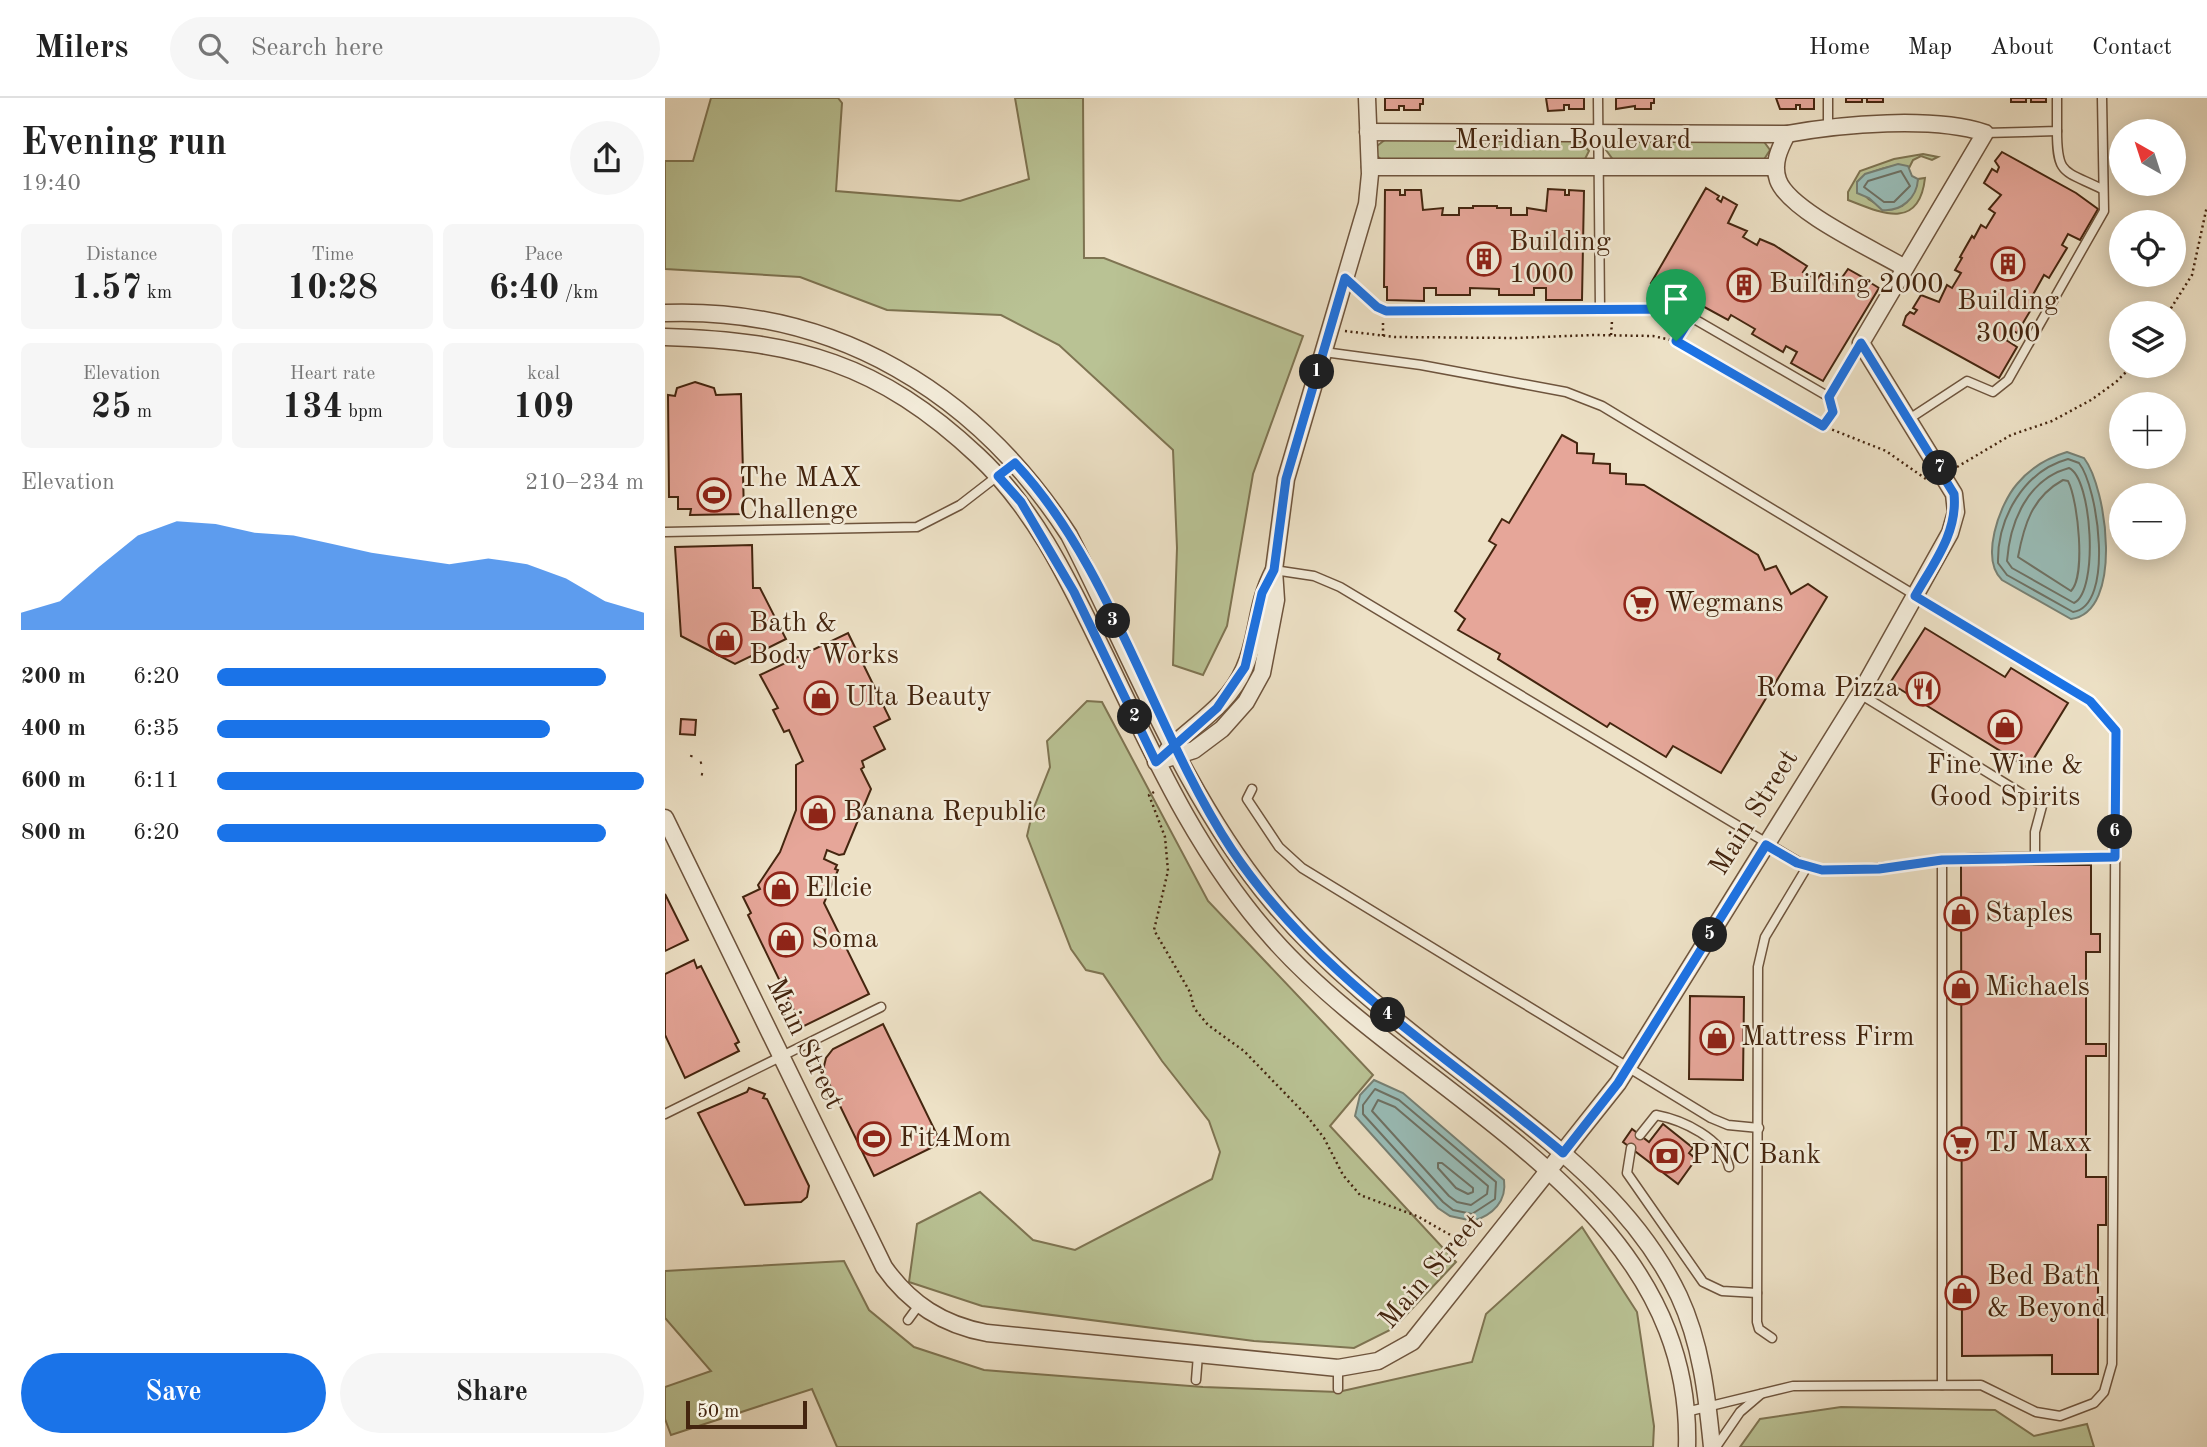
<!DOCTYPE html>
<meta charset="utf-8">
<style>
body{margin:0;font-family:"Old Standard TT",serif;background:#f6f6f6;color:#222;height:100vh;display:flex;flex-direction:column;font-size:26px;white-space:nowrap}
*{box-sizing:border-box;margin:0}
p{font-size:23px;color:#767676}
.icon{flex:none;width:38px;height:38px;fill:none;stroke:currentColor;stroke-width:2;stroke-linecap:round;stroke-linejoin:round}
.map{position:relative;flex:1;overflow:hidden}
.details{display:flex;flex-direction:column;background:#fff;width:665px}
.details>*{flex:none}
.needle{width:46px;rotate:321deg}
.buttons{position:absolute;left:1444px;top:21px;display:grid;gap:14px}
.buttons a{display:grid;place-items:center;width:77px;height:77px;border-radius:50%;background:#fff;box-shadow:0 4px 18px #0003;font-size:35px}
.scale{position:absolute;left:21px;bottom:18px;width:121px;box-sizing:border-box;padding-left:7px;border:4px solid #44250f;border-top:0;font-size:19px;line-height:24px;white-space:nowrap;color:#44250f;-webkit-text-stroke:5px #f3ecda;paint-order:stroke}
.pin{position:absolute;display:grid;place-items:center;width:60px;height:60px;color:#fff;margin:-72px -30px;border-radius:50% 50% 50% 0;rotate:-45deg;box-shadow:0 0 7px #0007}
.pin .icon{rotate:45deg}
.km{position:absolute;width:35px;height:35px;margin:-18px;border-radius:50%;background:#222;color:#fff;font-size:19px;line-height:35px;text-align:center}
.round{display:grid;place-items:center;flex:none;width:74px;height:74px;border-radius:37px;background:#f6f6f6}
.head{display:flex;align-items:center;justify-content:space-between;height:119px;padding:0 21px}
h1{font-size:38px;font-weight:700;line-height:52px}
.stats{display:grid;grid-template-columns:repeat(3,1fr);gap:10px;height:119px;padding:7px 21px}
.stats div{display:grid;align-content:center;border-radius:10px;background:#f6f6f6;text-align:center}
.stats b{font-size:35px;font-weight:700}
.stats small{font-size:19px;font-weight:400}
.stats p{font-size:19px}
.chart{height:196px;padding:14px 21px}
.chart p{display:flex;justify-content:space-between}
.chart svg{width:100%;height:126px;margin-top:7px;fill:#1a73e8;opacity:.7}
.button{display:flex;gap:14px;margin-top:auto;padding:14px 21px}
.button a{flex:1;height:80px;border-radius:42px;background:#1a73e8;color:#fff;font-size:28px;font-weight:700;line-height:80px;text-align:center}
.button a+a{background:#f6f6f6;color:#222}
ul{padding:0 21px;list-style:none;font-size:23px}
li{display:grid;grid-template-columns:112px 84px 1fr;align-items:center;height:52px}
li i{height:18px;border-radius:9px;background:#1a73e8}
header{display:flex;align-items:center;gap:42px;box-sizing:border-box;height:98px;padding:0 35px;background:#fff;border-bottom:2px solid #e0e0e0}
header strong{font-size:33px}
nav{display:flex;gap:38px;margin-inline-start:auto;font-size:24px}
.search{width:490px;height:63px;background:#f6f6f6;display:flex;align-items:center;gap:18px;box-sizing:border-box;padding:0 24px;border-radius:38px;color:#767676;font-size:26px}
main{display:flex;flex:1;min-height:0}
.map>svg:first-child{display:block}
</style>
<header>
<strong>Milers</strong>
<div class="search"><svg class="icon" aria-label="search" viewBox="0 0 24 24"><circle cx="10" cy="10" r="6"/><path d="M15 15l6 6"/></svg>Search here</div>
<nav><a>Home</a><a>Map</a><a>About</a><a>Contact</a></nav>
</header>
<main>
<section class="details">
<div class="head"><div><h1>Evening run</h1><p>19:40</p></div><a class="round"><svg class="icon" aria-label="share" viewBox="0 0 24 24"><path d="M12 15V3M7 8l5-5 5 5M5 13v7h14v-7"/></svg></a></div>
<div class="stats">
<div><p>Distance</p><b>1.57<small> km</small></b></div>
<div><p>Time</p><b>10:28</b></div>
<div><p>Pace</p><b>6:40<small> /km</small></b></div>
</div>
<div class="stats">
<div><p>Elevation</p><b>25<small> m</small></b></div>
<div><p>Heart rate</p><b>134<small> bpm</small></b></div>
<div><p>kcal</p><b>109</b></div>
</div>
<div class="chart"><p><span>Elevation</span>210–234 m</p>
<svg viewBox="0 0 160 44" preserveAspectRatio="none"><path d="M0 44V38L10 34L20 22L30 11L40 6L50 7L60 10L70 11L80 14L90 17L100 19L110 21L120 19L130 21L140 26L150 34L160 38V44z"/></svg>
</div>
<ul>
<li><b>200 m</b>6:20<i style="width:91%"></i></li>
<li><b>400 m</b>6:35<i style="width:78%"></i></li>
<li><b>600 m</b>6:11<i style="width:100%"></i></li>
<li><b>800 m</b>6:20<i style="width:91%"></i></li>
</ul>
<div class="button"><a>Save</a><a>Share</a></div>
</section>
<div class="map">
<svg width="1542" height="1349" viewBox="0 0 1542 1349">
<rect width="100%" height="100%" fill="#ede1c6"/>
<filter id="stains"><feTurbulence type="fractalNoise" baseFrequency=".00286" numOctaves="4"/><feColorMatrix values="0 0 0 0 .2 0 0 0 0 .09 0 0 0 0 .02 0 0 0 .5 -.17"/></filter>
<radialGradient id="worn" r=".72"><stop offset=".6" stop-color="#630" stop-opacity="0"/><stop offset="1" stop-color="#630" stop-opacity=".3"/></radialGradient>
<g fill="#b9c294" stroke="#7e7452" stroke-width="2">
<polygon points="46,0 173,0 177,5 171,93 295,103 364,81 350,0 418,0 419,160 439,160 638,238 588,376 562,528 538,577 508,567 512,450 508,352 394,247 336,217 222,212 135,179 0,171 0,63 28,63"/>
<polygon points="721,41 914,41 924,53 920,61 718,63 712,58 712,48"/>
<polygon points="1097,41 1105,52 1098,63 949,63 941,52 948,42"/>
<path d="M1258 56 1273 59 1267 62 1256 58 1248 62 1244 70C1233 63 1201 74 1192 84 1200 106 1215 109 1237 108L1248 96 1253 81 1260 80C1254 134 1214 114 1183 102V94L1195 73 1229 61Z"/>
<polygon points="422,603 437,604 543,803 708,977 665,1028 791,1164 729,1230 689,1250 589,1243 317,1208 244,1184 252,1126 315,1094 368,1142 410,1152 547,1081 555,1054 544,1023 497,963 438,876 421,872 406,851 362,738 368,712 385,669 382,643"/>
<polygon points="917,1129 972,1214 989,1328 988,1349 172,1349 147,1291 6,1337 0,1321 0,1289 46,1273 0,1220 0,1173 179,1163 204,1212 249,1249 319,1272 538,1289 673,1294 807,1264 821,1216"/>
<polygon points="1176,1309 1330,1312 1369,1338 1422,1326 1429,1349 1075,1349 1095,1321"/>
</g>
<g fill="#99bdb8" stroke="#778074" stroke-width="2">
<path d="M1233 66 1243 68 1247 78 1253 81C1252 100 1236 114 1217 112L1204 100 1192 95V84L1200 76Z"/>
<path d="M1402 354 1419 360C1442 390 1459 514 1406 521L1337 482C1315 461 1334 407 1352 386 1365 370 1382 360 1402 354Z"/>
<path d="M709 982 738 995 839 1082C842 1103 828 1117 808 1123L785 1118 773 1110 690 1018 695 997Z"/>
</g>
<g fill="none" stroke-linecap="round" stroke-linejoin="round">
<g stroke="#6e7164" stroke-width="2">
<polygon points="1236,73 1245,88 1229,104 1219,104 1199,89 1203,83"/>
<path d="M1403 361 1414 365C1433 389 1450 508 1408 514L1342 477 1333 465C1332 420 1359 373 1403 361Z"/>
<path d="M1404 370C1427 380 1434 493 1409 505L1347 470 1342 463C1345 423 1363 381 1404 370Z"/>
<path d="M1398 382 1403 383C1413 402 1421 478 1406 493L1353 459C1359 427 1367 399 1398 382Z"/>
<polygon points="710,991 734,1002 831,1084 830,1101 807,1116 788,1112 778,1104 698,1016 698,1007"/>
<polygon points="713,1002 730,1009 823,1088 822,1096 806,1107 792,1104 784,1098 707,1013"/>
<polygon points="773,1065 777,1065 808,1090 808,1094 803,1096 791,1090 773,1070"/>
</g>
</g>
<g fill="#e6a699" stroke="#44250f" stroke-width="2">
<polygon points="720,0 758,0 758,6 755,6 755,12 739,12 739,8 734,8 734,12 720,12"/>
<polygon points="881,0 919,0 919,11 904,11 904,7 899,7 899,12 883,13"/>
<polygon points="951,0 989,0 989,5 986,5 986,11 970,11 970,8 951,11"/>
<polygon points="1111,0 1149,0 1149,11 1135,11 1135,7 1131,7 1131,11 1115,11"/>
<polygon points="1181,0 1218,0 1218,4 1202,4 1202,0 1197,0 1197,4 1181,4"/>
<polygon points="1346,0 1381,0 1381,4 1366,4 1366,0 1361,0 1361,4 1346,4"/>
<polygon points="1337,54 1411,95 1433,111 1415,142 1403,136 1397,147 1402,150 1384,180 1379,177 1365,202 1370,205 1352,235 1347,232 1341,242 1352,249 1334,280 1238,227 1241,218 1245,214 1249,216 1252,212 1248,210 1256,197 1274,204 1282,187 1287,190 1296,175 1290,172 1297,160 1295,159 1307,138 1309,140 1316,127 1321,130 1330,115 1324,111 1336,97 1319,85 1327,71 1332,74 1334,69 1330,63"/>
<polygon points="1041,90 1054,98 1052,101 1056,104 1058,99 1072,107 1063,125 1082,133 1078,139 1092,147 1095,141 1109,147 1142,168 1138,174 1152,181 1156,176 1171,188 1183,171 1197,179 1195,183 1199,185 1201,182 1214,190 1158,283 1126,265 1132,254 1121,248 1118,254 1087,236 1090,231 1066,217 1063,222 1032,205 1035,199 1024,193 1018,203 986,185"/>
<polygon points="883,91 900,92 900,97 904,97 904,92 919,93 917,202 881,202 881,190 869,190 869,197 834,197 834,191 805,190 805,197 771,197 771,190 759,190 759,203 722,202 722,189 719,189 720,92 735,92 735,97 740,97 740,92 756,92 758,112 778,110 777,117 794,117 794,110 808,110 808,108 832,108 832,110 846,110 846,117 862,117 862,110 881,113"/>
<polygon points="30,284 49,290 51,297 76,296 79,416 25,417 26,411 13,411 13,399 4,399 3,297 10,298 12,290"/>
<polygon points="897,337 912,345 912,355 929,356 928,365 945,366 945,375 961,376 961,386 979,387 1093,457 1100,472 1111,468 1126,496 1143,486 1162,499 1056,675 1008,648 1001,659 945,625 942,629 833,561 835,556 793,532 800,521 790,513 831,447 824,443 837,421 844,425"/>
<polygon points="87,447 88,490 95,490 121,541 70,566 16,538 10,449"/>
<polygon points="1260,530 1340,579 1346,570 1403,605 1363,670 1225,585"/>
<polygon points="183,535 225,621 209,629 220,651 197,663 199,669 196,671 206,691 179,756 174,757 162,752 159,761 172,767 170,771 173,772 159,805 204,896 137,929 83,817 86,815 78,799 95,791 93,787 115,754 131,712 131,667 138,663 124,632 119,634 108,612 113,610 95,577"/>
<polygon points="16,621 31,622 30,637 15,636"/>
<polygon points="1296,767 1426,767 1426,836 1435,836 1435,854 1421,854 1421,946 1441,946 1441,958 1421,958 1421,1079 1441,1079 1441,1127 1433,1127 1433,1276 1387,1276 1387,1257 1297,1258"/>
<polygon points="0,796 23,842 0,853"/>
<polygon points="29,862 32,870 36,868 74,944 70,946 74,953 20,980 0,937 0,876"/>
<polygon points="1025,898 1079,899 1078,982 1024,981"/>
<polygon points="218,926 276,1045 209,1078 160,977 159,968 161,960 168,951"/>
<polygon points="84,990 100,996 98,1000 102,1001 144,1088 142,1099 136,1104 80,1107 33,1015 82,994"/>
<polygon points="998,1026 1028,1050 1024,1055 1031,1061 1013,1086 958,1044 967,1031 984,1044"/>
</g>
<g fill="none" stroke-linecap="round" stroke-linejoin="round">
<defs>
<g id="lane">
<polyline points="933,0 935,212"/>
<polyline points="1163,0 1163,29"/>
<path d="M1392 33C1392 78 1399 72 1437 91"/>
<polyline points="1320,35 1392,33 1392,0"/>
<polyline points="680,180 712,209 721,213 1012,211 1164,299 1195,246"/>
<polyline points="659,254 756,267 901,294 937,308 1425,603 1451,633 1447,1266 1439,1294 1429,1305 1395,1318 1371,1314 1316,1287 1128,1288 1021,1314"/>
<polyline points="1244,321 1302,283 1328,294 1343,282 1439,113 1437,0"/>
<polyline points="0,434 252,429 295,407 348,366"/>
<path d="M609 472 649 478 675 489 1142 769C1187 778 1232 766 1277 762 1334 757 1393 760 1450 759"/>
<polyline points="1195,596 1377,708 1370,734 1370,760"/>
<polyline points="587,691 582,701 614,749 637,770 1046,1020 1063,1027 1094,1030"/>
<polyline points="1277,762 1277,1287"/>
<polyline points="0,1016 216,909"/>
<path d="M975 1037 991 1017C1018 1022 1058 1041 1064 1069"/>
<polyline points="966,1050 962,1075 1038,1184 1057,1193 1092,1195"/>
<polyline points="243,1222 254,1207"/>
<polyline points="1107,1240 1094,1231 1092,1224 1093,869 1100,839 1142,769"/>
<polyline points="673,1270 673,1291"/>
<polyline points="531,1282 533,1257"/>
<polyline points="1051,1349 1075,1314 1096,1296"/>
</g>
<g id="street">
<path d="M1122 36C1115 50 1107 65 1113 82 1124 113 1210 152 1240 170"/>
<polyline points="705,69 1110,69"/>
<path d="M0 215C171 209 312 295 404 437 467 559 519 698 607 804 669 878 747 935 822 994 897 1053 972 1110 1014 1198 1036 1245 1042 1298 1047 1349"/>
<path d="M0 239C132 243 214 265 313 358 372 413 406 488 441 559 489 659 533 757 608 841 749 1000 1029 1100 1022 1349"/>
<path d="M502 653C529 626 563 608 579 571 594 538 590 507 609 472"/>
<polyline points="491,664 529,652 557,631 581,604 597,575 611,502 609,472 621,381 702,106 705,76 702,0"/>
<path d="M0 720 219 1169C245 1206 278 1227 322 1235L673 1270 713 1263 747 1244 953 985 1195 596 1285 435 1291 414 1289 396 1196 245 1320 35C1268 18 1177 26 1122 36L703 34"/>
</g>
</defs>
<use href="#lane" stroke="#6e543d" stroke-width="11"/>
<use href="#street" stroke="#6e543d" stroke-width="19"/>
<g stroke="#44250f" stroke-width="2.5" stroke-dasharray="2 3.5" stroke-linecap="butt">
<polyline points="1503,215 1527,177 1542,108"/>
<polyline points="680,233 730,239 851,240 928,237 988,238 1010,243 1163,330 1221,353 1261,381"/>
<polyline points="946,237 947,223"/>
<polyline points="718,238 718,223"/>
<polyline points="1011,243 1020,228"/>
<polyline points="1158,328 1167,310"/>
<polyline points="1292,369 1346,337 1387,323 1426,302 1451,284 1467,268"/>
<polyline points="26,659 27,656"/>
<polyline points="35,665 38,664"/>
<polyline points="36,676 40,677"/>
<polyline points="489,694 484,697 500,739 503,773 489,832 525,894 529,910 543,927 579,953 642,1018 659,1040 678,1077 695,1097 752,1118 803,1147"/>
</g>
<use href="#lane" stroke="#f3ecda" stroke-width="8"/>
<use href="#street" stroke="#f3ecda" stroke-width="16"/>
</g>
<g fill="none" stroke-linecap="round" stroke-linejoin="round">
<defs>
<path id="route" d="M1011 243 1026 219 1012 211 721 213 712 209 680 180 621 381 609 472 597 495 580 569 552 610 491 664 409 494 356 404 333 378 350 365C447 468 488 632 567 752 652 879 784 958 898 1055L953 985 1101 747 1132 765 1157 772 1214 771 1277 762 1450 759 1451 633 1425 603 1250 498C1268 466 1293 435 1289 396L1196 245 1164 299 1168 314 1158 328 1011 243"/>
</defs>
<use href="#route" stroke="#fff" stroke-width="14"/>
<use href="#route" stroke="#1a73e8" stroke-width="9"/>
</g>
<defs>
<symbol id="building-ring" viewBox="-11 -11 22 22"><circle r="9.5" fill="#f3ecda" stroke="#8f2418" stroke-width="1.5"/><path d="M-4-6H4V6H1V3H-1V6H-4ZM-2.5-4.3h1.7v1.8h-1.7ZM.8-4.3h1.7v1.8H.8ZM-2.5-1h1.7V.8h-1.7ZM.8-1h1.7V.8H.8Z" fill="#8f2418"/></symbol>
<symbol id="stadium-ring" viewBox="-11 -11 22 22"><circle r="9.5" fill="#f3ecda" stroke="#8f2418" stroke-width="1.5"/><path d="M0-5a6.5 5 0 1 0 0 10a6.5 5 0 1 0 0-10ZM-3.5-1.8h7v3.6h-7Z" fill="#8f2418"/></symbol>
<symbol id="supermarket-ring" viewBox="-11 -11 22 22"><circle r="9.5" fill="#f3ecda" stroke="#8f2418" stroke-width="1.5"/><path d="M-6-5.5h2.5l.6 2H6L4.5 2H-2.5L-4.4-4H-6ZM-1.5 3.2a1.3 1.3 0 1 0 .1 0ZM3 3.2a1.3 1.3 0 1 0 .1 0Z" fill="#8f2418"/></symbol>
<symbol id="shop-ring" viewBox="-11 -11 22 22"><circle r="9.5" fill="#f3ecda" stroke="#8f2418" stroke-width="1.5"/><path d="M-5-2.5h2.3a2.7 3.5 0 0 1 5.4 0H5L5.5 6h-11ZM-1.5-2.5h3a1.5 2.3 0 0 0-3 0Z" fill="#8f2418"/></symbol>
<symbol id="restaurant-ring" viewBox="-11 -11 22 22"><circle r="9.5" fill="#f3ecda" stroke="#8f2418" stroke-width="1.5"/><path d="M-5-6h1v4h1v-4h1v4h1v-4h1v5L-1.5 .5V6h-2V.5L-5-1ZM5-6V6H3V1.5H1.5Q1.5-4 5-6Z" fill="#8f2418"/></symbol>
<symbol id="bank-ring" viewBox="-11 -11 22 22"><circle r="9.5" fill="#f3ecda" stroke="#8f2418" stroke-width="1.5"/><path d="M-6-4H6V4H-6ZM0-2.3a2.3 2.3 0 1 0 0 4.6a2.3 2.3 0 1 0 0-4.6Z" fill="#8f2418"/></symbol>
</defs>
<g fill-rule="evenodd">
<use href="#building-ring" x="800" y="142" width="38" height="38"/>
<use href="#building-ring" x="1324" y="147" width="38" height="38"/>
<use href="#building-ring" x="1060" y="168" width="38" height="38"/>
<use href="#stadium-ring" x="30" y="378" width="38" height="38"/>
<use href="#supermarket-ring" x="957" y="487" width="38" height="38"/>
<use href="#shop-ring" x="41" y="523" width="38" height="38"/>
<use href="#restaurant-ring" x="1239" y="572" width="38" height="38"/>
<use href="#shop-ring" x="137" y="581" width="38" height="38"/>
<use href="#shop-ring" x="1321" y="610" width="38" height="38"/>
<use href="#shop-ring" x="134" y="696" width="38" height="38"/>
<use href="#shop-ring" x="97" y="772" width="38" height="38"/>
<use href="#shop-ring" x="1277" y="797" width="38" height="38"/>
<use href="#shop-ring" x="102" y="823" width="38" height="38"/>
<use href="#shop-ring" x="1277" y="871" width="38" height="38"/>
<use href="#shop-ring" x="1033" y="921" width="38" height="38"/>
<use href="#stadium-ring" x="190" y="1022" width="38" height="38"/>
<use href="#supermarket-ring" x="1277" y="1027" width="38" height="38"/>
<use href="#bank-ring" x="983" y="1039" width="38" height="38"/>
<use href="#shop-ring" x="1278" y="1176" width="38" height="38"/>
</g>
<g text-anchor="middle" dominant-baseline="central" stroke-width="5" stroke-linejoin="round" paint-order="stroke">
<g font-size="28" fill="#44250f" stroke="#f3ecda">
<text x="908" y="43">Meridian Boulevard</text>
<text transform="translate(1090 715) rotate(-58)">Main Street</text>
<text transform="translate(139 946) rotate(64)">Main Street</text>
<text transform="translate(767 1174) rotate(-49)">Main Street</text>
</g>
<g font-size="28" fill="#44250f" stroke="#f3ecda" text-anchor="start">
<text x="844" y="145">Building<tspan x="844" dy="32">1000</tspan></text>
<text x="1104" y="187">Building 2000</text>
<text x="1343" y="204" text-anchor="middle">Building<tspan x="1343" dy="32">3000</tspan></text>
<text x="74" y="381">The MAX<tspan x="74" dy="32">Challenge</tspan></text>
<text x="1000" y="506">Wegmans</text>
<text x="84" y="526">Bath &amp;<tspan x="84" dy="32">Body Works</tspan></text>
<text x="1234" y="591" text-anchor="end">Roma Pizza</text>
<text x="180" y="600">Ulta Beauty</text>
<text x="1340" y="668" text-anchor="middle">Fine Wine &amp;<tspan x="1340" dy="32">Good Spirits</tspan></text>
<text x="178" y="715">Banana Republic</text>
<text x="140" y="791">Ellcie</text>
<text x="1320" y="816">Staples</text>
<text x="146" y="842">Soma</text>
<text x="1320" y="890">Michaels</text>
<text x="1076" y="940">Mattress Firm</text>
<text x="234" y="1041">Fit4Mom</text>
<text x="1320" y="1046">TJ Maxx</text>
<text x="1026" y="1058">PNC Bank</text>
<text x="1322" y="1179">Bed Bath<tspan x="1322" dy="32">&amp; Beyond</tspan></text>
</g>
</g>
<rect width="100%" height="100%" filter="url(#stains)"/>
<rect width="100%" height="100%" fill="url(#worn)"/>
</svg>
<div class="buttons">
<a><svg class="needle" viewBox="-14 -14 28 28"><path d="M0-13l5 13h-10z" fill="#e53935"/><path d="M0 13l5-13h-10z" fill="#767676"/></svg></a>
<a><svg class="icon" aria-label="locate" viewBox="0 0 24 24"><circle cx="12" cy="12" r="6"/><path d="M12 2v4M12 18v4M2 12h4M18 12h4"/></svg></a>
<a><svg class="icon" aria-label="layers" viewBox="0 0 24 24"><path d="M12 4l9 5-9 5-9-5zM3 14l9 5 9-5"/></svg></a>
<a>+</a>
<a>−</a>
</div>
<div class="scale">50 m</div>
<div class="pin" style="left:1011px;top:243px;background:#1e9e55"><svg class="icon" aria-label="arrive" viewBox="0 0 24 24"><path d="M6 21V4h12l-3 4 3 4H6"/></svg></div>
<b class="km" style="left:652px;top:274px">1</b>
<b class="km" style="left:470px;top:619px">2</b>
<b class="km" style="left:448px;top:523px">3</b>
<b class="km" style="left:723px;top:917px">4</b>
<b class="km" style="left:1045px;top:837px">5</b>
<b class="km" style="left:1450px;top:734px">6</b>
<b class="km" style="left:1275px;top:370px">7</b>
</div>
</main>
